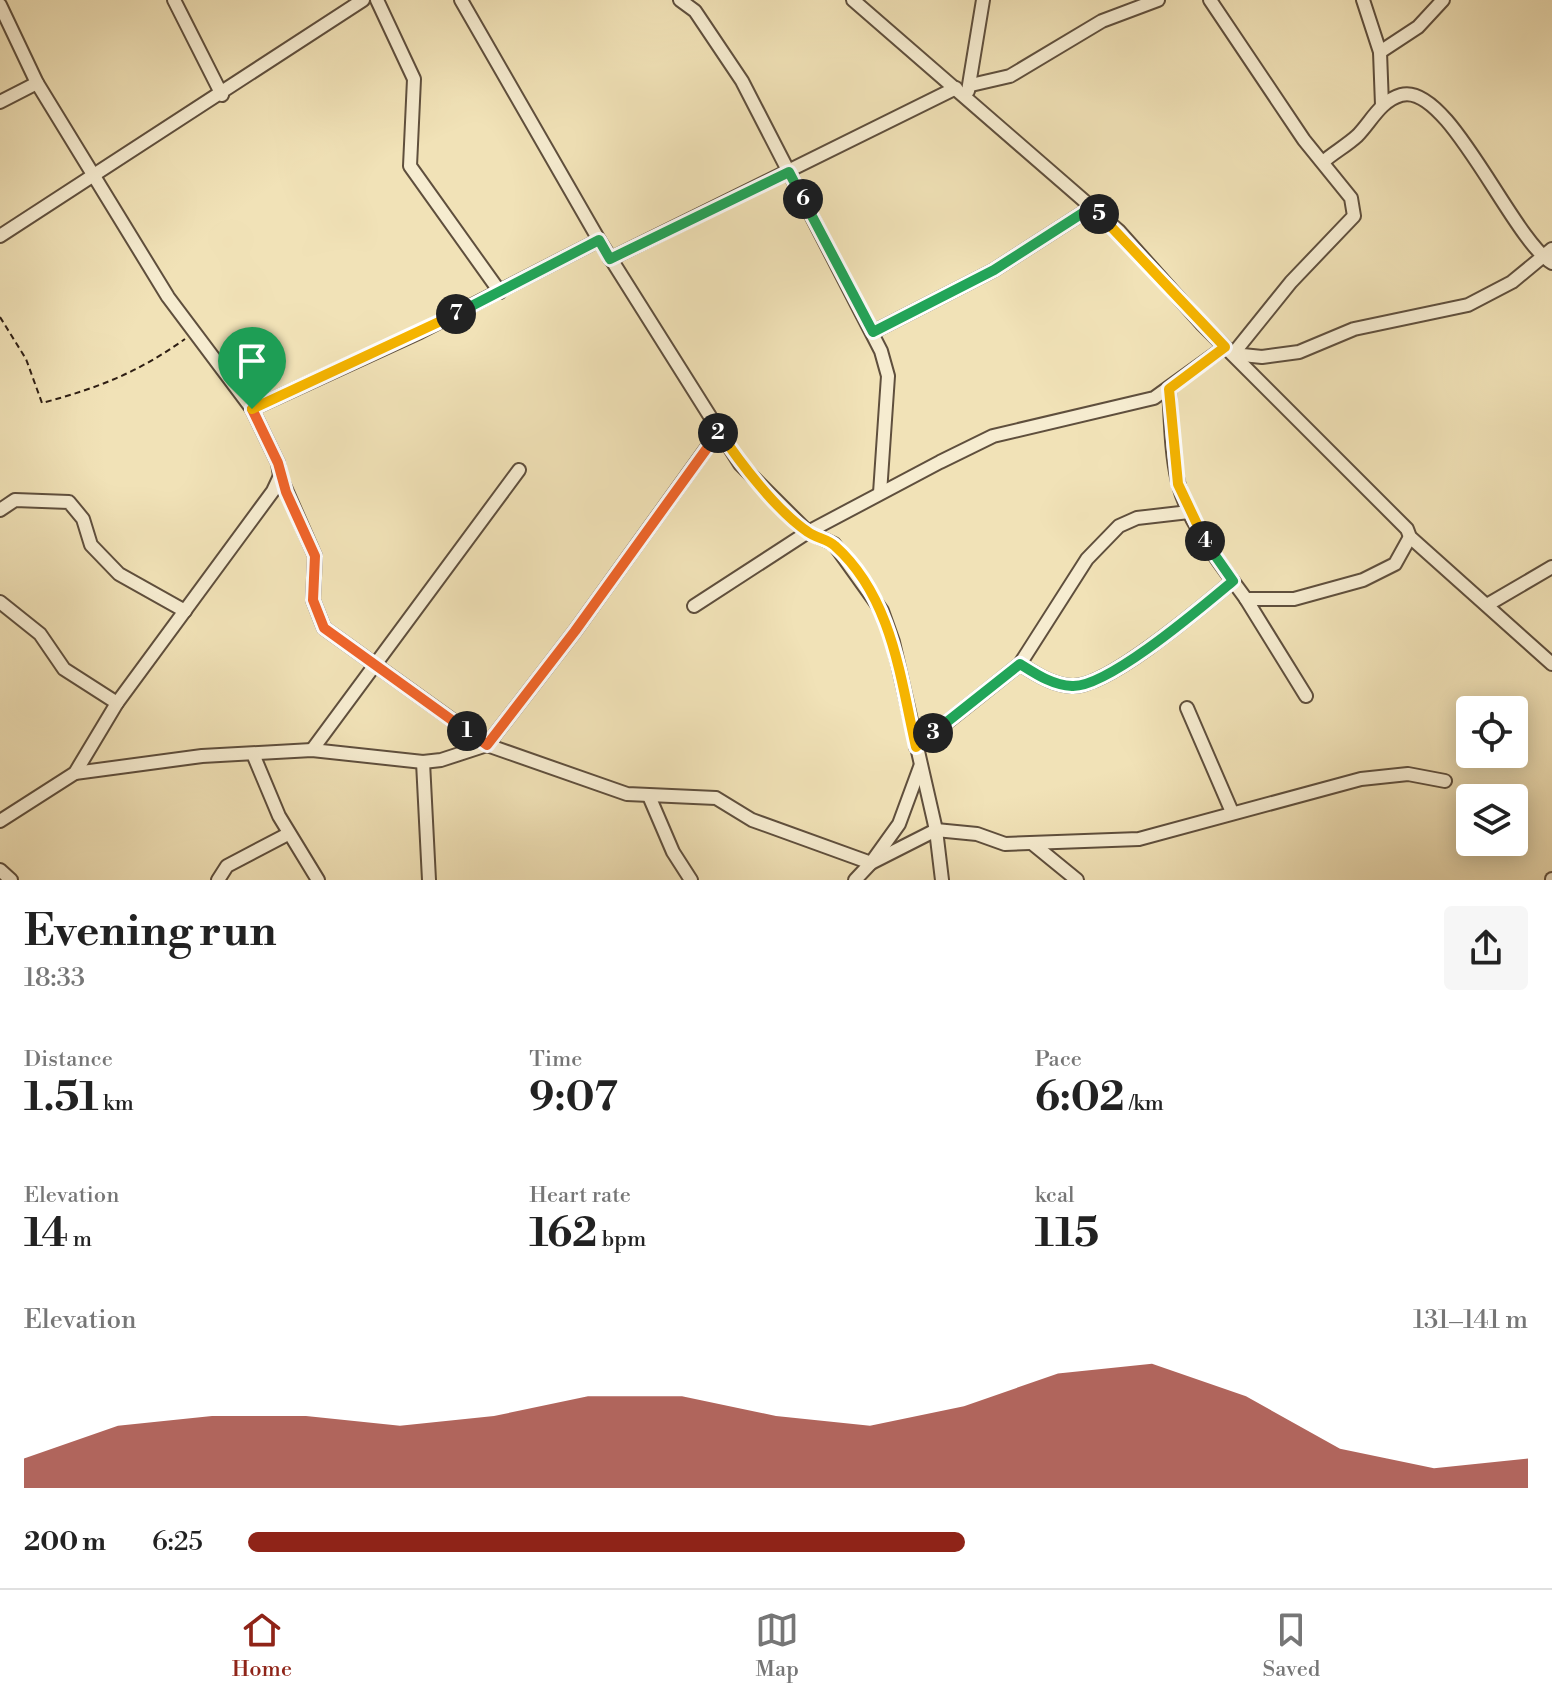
<!DOCTYPE html>
<meta charset="utf-8">
<style>
body{margin:0;font-family:"Libre Bodoni",serif;background:#f6f6f6;color:#222;height:100vh;display:flex;flex-direction:column;font-size:30px;white-space:nowrap}
*{box-sizing:border-box;margin:0}
p{font-size:26px;color:#767676}
.icon{flex:none;width:44px;height:44px;fill:none;stroke:currentColor;stroke-width:2;stroke-linecap:round;stroke-linejoin:round}
.map{position:relative;height:880px;overflow:hidden}
.details{display:flex;flex-direction:column;background:#fff;flex:1}
.details>*{flex:none}
.buttons{position:absolute;left:1456px;top:696px;display:grid;gap:16px}
.buttons a{display:grid;place-items:center;width:72px;height:72px;border-radius:8px;background:#fff;box-shadow:0 4px 20px #0003;font-size:40px}
.pin{position:absolute;display:grid;place-items:center;width:68px;height:68px;color:#fff;margin:-82px -34px;border-radius:50% 50% 50% 0;rotate:-45deg;box-shadow:0 0 8px #0007}
.pin .icon{rotate:45deg}
.km{position:absolute;width:40px;height:40px;margin:-20px;border-radius:50%;background:#222;color:#fff;font-size:22px;line-height:40px;text-align:center}
.round{display:grid;place-items:center;flex:none;width:84px;height:84px;border-radius:8px;background:#f6f6f6}
.summary{display:flex;align-items:center;justify-content:space-between;height:136px;padding:0 24px}
h1{font-size:44px;font-weight:700;line-height:60px}
.stats{display:grid;grid-template-columns:repeat(3,1fr);gap:12px;height:136px;padding:8px 24px}
.stats div{display:grid;align-content:center}
.stats b{font-size:40px;font-weight:700}
.stats small{font-size:22px;font-weight:400}
.stats p{font-size:22px}
.chart{height:224px;padding:16px 24px}
.chart p{display:flex;justify-content:space-between}
.chart svg{width:100%;height:144px;margin-top:8px;fill:#8f2418;opacity:.7}
ul{padding:0 24px;list-style:none;font-size:26px}
li{display:grid;grid-template-columns:128px 96px 1fr;align-items:center;height:60px}
li i{height:20px;border-radius:10px;background:#8f2418}
.tab-bar{display:flex;justify-content:space-around;align-items:center;height:112px;border-top:2px solid #e0e0e0;background:#fff;font-size:22px;color:#767676}
.tab-bar a{display:grid;justify-items:center;gap:4px}
.tab-bar .current{color:#8f2418}
.map>svg:first-child{display:block}
</style>
<div class="map">
<svg width="1552" height="880" viewBox="0 0 1552 880">
<rect width="100%" height="100%" fill="#f1e2b7"/>
<filter id="stains"><feTurbulence type="fractalNoise" baseFrequency=".0025" numOctaves="4"/><feColorMatrix values="0 0 0 0 .2 0 0 0 0 .09 0 0 0 0 .02 0 0 0 .5 -.17"/></filter>
<radialGradient id="worn" r=".72"><stop offset=".6" stop-color="#630" stop-opacity="0"/><stop offset="1" stop-color="#630" stop-opacity=".3"/></radialGradient>
<g fill="none" stroke-linecap="round" stroke-linejoin="round">
<defs>
<g id="street">
<polyline points="174,0 222,95"/>
<polyline points="377,0 414,79 410,166 500,292"/>
<polyline points="461,0 599,240 740,464 808,532 834,544 882,611 893,642 936,830 942,880"/>
<polyline points="680,0 695,11 742,81 881,351 888,376 880,493"/>
<polyline points="853,0 1119,231 1201,323 1407,529 1410,537 1552,664"/>
<polyline points="1210,0 1304,140 1351,198 1354,216 1291,282 1233,354"/>
<polyline points="1363,0 1380,52 1382,105"/>
<polyline points="0,5 37,83 168,297 252,409 278,463 280,476 315,556 313,600 324,628 487,745 627,794 716,798 752,820 871,863 899,824 920,767"/>
<polyline points="1380,52 1418,27 1443,0"/>
<polyline points="971,85 1010,76 1102,21 1158,0"/>
<polyline points="968,91 983,0"/>
<polyline points="0,102 37,83"/>
<path d="M1323 162C1333 153 1346 146 1357 136 1371 122 1380 101 1401 95 1448 81 1511 238 1552 263"/>
<polyline points="0,236 363,0"/>
<polyline points="610,259 956,88"/>
<polyline points="873,332 994,270 1092,207"/>
<polyline points="1233,354 1262,357 1299,352 1354,329 1468,305 1512,282 1552,249"/>
<path d="M1169 389C1171 420 1171 452 1178 482 1189 526 1220 563 1246 599H1294L1363 580 1395 564 1410 537"/>
<polyline points="252,409 420,332 599,240"/>
<polyline points="0,510 15,500 69,502 83,519 91,545 119,574 185,611"/>
<polyline points="1246,599 1306,696"/>
<polyline points="0,602 40,634 64,669 117,703"/>
<polyline points="1487,605 1552,567"/>
<polyline points="694,606 808,532 940,462 993,436 1154,398 1225,347"/>
<path d="M1020 664C1036 674 1052 685 1072 686 1108 688 1203 606 1233 581"/>
<polyline points="1187,708 1232,812"/>
<polyline points="916,747 1020,664 1087,559 1119,526 1137,518 1189,512"/>
<polyline points="312,750 519,470"/>
<polyline points="253,754 279,816 318,880"/>
<polyline points="423,762 429,880"/>
<polyline points="75,773 202,756 312,750 423,762 441,760 487,745 575,631 719,431"/>
<polyline points="649,796 673,852 691,880"/>
<polyline points="0,821 75,773 117,703 273,491 280,476"/>
<polyline points="1033,844 1077,880"/>
<polyline points="0,870 11,880"/>
<polyline points="218,880 227,866 288,834"/>
<polyline points="855,880 871,863 936,830 977,834 1005,844 1139,839 1361,779 1408,774 1445,781"/>
<polyline points="1552,880 1552,879"/>
</g>
</defs>
<use href="#street" stroke="#5f4f3d" stroke-width="16"/>
<path stroke="#2e1e14" stroke-width="2" stroke-dasharray="6 4" stroke-linecap="butt" d="M0 317 26 359 42 403C98 388 137 373 185 339"/>
<use href="#street" stroke="#f6ecd0" stroke-width="12"/>
</g>
<g fill="none" stroke-linecap="round" stroke-linejoin="round">
<defs>
<polyline id="split-1" points="252,409 278,463 286,492 315,556 313,600 324,628 467,731"/>
<polyline id="split-2" points="467,731 487,745 575,631 718,433"/>
<path id="split-3" d="M718 433 719 431C740 463 777 511 808 532 816 538 828 539 835 546 892 597 900 677 916 747L933 733"/>
<path id="split-4" d="M933 733 1020 664C1036 674 1052 685 1072 686 1108 688 1204 605 1233 581L1205 541"/>
<polyline id="split-5" points="1099,214 1225,347 1169,389 1178,484 1205,541"/>
<polyline id="split-6" points="803,199 873,332 994,270 1092,207 1099,214"/>
<polyline id="split-7" points="456,314 599,240 610,259 789,172 803,199"/>
<polyline id="split-8" points="252,409 456,314"/>
</defs>
<use href="#split-1" stroke="#fff" stroke-width="16"/>
<use href="#split-2" stroke="#fff" stroke-width="16"/>
<use href="#split-3" stroke="#fff" stroke-width="16"/>
<use href="#split-4" stroke="#fff" stroke-width="16"/>
<use href="#split-5" stroke="#fff" stroke-width="16"/>
<use href="#split-6" stroke="#fff" stroke-width="16"/>
<use href="#split-7" stroke="#fff" stroke-width="16"/>
<use href="#split-8" stroke="#fff" stroke-width="16"/>
<use href="#split-1" stroke="#f0652b" stroke-width="10"/>
<use href="#split-2" stroke="#f0652b" stroke-width="10"/>
<use href="#split-3" stroke="#f5b400" stroke-width="10"/>
<use href="#split-4" stroke="#22a559" stroke-width="10"/>
<use href="#split-5" stroke="#f5b400" stroke-width="10"/>
<use href="#split-6" stroke="#22a559" stroke-width="10"/>
<use href="#split-7" stroke="#22a559" stroke-width="10"/>
<use href="#split-8" stroke="#f5b400" stroke-width="10"/>
</g>
<rect width="100%" height="100%" filter="url(#stains)"/>
<rect width="100%" height="100%" fill="url(#worn)"/>
</svg>
<div class="buttons">
<a><svg class="icon" aria-label="locate" viewBox="0 0 24 24"><circle cx="12" cy="12" r="6"/><path d="M12 2v4M12 18v4M2 12h4M18 12h4"/></svg></a>
<a><svg class="icon" aria-label="layers" viewBox="0 0 24 24"><path d="M12 4l9 5-9 5-9-5zM3 14l9 5 9-5"/></svg></a>
</div>
<div class="pin" style="left:252px;top:409px;background:#1e9e55"><svg class="icon" aria-label="arrive" viewBox="0 0 24 24"><path d="M6 21V4h12l-3 4 3 4H6"/></svg></div>
<b class="km" style="left:467px;top:731px">1</b>
<b class="km" style="left:718px;top:433px">2</b>
<b class="km" style="left:933px;top:733px">3</b>
<b class="km" style="left:1205px;top:541px">4</b>
<b class="km" style="left:1099px;top:214px">5</b>
<b class="km" style="left:803px;top:199px">6</b>
<b class="km" style="left:456px;top:314px">7</b>
</div>
<section class="details">
<div class="summary"><div><h1>Evening run</h1><p>18:33</p></div><a class="round"><svg class="icon" aria-label="share" viewBox="0 0 24 24"><path d="M12 15V3M7 8l5-5 5 5M5 13v7h14v-7"/></svg></a></div>
<div class="stats">
<div><p>Distance</p><b>1.51<small> km</small></b></div>
<div><p>Time</p><b>9:07</b></div>
<div><p>Pace</p><b>6:02<small> /km</small></b></div>
</div>
<div class="stats">
<div><p>Elevation</p><b>14<small> m</small></b></div>
<div><p>Heart rate</p><b>162<small> bpm</small></b></div>
<div><p>kcal</p><b>115</b></div>
</div>
<div class="chart"><p><span>Elevation</span>131–141 m</p>
<svg viewBox="0 0 160 44" preserveAspectRatio="none"><path d="M0 44V35L10 25L20 22L30 22L40 25L50 22L60 16L70 16L80 22L90 25L100 19L110 9L120 6L130 16L140 32L150 38L160 35V44z"/></svg>
</div>
<ul>
<li><b>200 m</b>6:25<i style="width:56%"></i></li>
</ul>
</section>
<nav class="tab-bar">
<a class="current"><svg class="icon" aria-label="home" viewBox="0 0 24 24"><path d="M3 11l9-7 9 7M6 9v11h12V9"/></svg>Home</a>
<a><svg class="icon" aria-label="map" viewBox="0 0 24 24"><path d="M3 6l6-2 6 2 6-2v14l-6 2-6-2-6 2zM9 4v14M15 6v14"/></svg>Map</a>
<a><svg class="icon" aria-label="saved" viewBox="0 0 24 24"><path d="M7 4h10v16l-5-4-5 4z"/></svg>Saved</a>
</nav>
